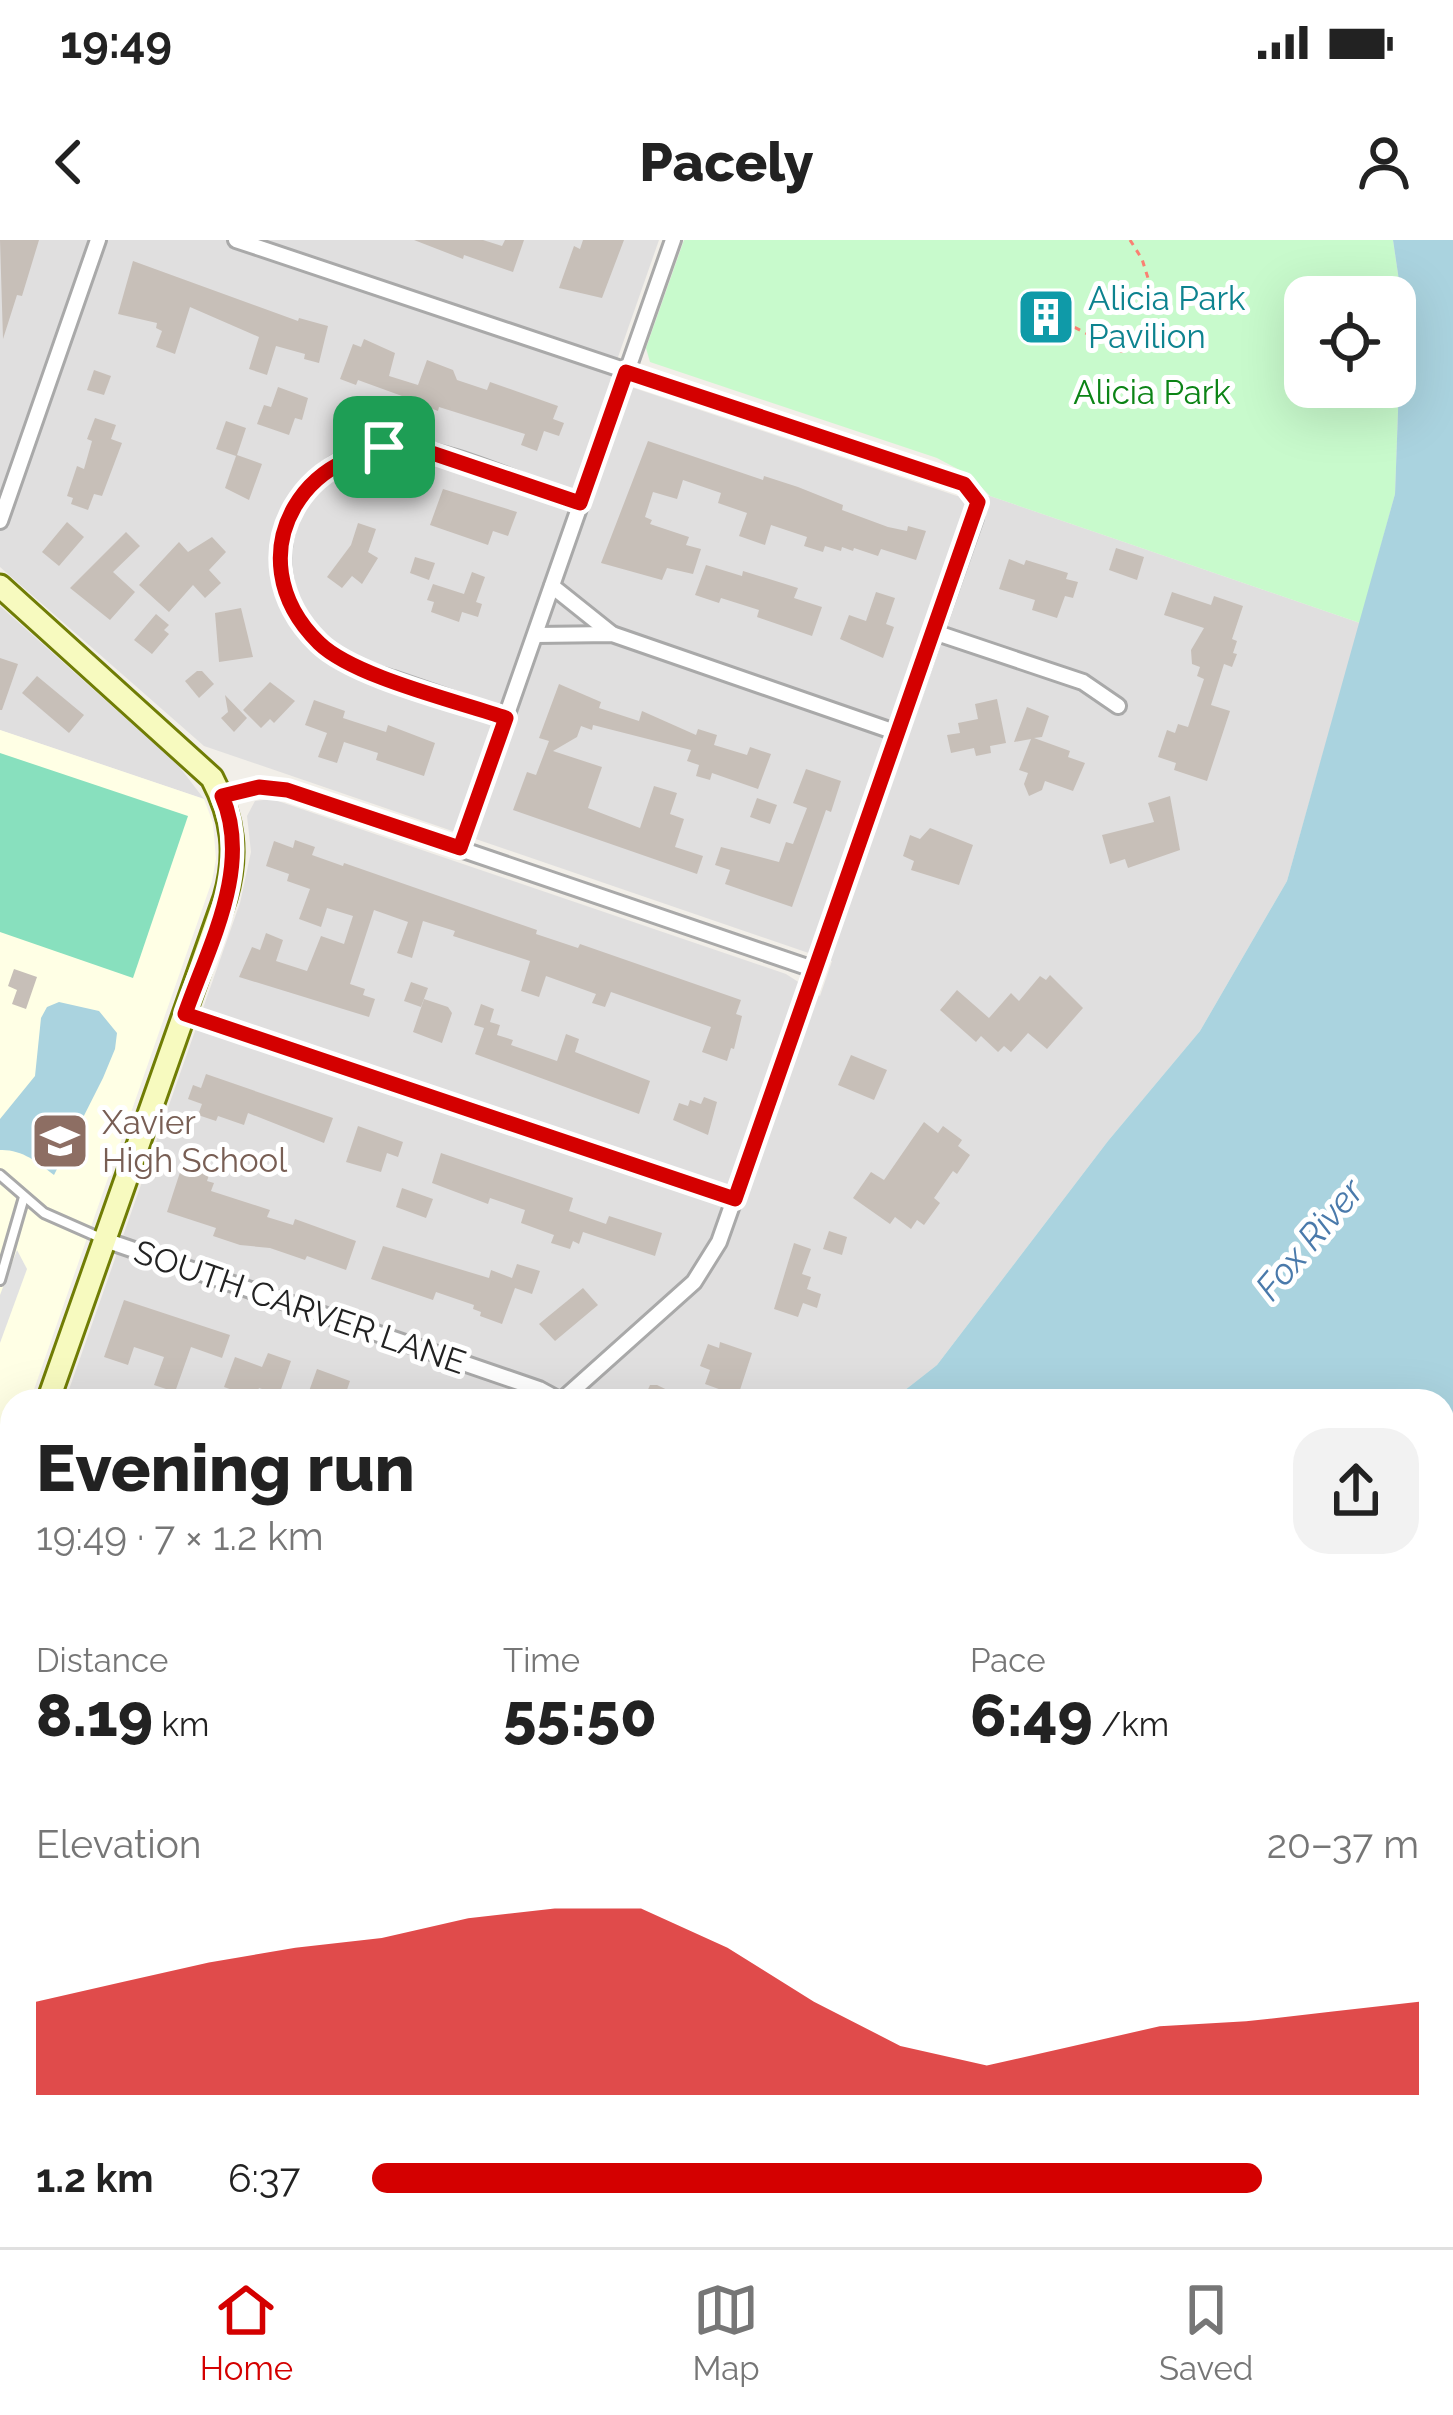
<!DOCTYPE html>
<meta charset="utf-8">
<style>
body{margin:0;font-family:Raleway,sans-serif;background:#f2f2f2;color:#222;height:100vh;display:flex;flex-direction:column;font-size:45px;white-space:nowrap}
*{box-sizing:border-box;margin:0}
p{font-size:39px;color:#767676}
.icon{flex:none;width:66px;height:66px;fill:none;stroke:currentColor;stroke-width:2;stroke-linecap:round;stroke-linejoin:round}
.map{position:relative;flex:1;overflow:hidden}
.sheet{position:absolute;left:0px;top:1149px;width:1455px;height:858px;display:flex;flex-direction:column;background:#fff;border-radius:36px 36px 0 0;box-shadow:0 12px 48px #0002}
.sheet>*{flex:none}
.buttons{position:absolute;left:1284px;top:36px;display:grid;gap:24px}
.buttons a{display:grid;place-items:center;width:132px;height:132px;border-radius:24px;background:#fff;box-shadow:0 12px 48px #0002;font-size:60px}
.pin{position:absolute;display:grid;place-items:center;width:102px;height:102px;color:#fff;margin:-51px;border-radius:24px;box-shadow:0 6px 18px #0006}
.round{display:grid;place-items:center;flex:none;width:126px;height:126px;border-radius:36px;background:#f2f2f2}
.overview{display:flex;align-items:center;justify-content:space-between;height:204px;padding:0 36px}
h1{font-size:66px;font-weight:800;line-height:90px}
.metrics{display:grid;grid-template-columns:repeat(3,1fr);gap:18px;height:204px;padding:12px 36px}
.metrics div{display:grid;align-content:center}
.metrics b{font-size:60px;font-weight:800}
.metrics small{font-size:33px;font-weight:400}
.metrics p{font-size:33px}
.chart{height:336px;padding:24px 36px}
.chart p{display:flex;justify-content:space-between}
.chart svg{width:100%;height:216px;margin-top:12px;fill:#d40000;opacity:.7}
ul{padding:0 36px;list-style:none;font-size:39px}
li{display:grid;grid-template-columns:192px 144px 1fr;align-items:center;height:90px}
li i{height:30px;border-radius:15px;background:#d40000}
.status{display:flex;justify-content:space-between;align-items:center;height:84px;padding:0 60px;background:#fff;direction:ltr}
.status svg{height:33px;fill:currentColor}
header{display:flex;justify-content:space-between;align-items:center;height:156px;padding:0 36px;background:#fff;font-size:54px;font-weight:800}
.menu{display:flex;justify-content:space-around;align-items:center;height:168px;border-top:3px solid #e0e0e0;background:#fff;font-size:33px;color:#767676}
.menu a{display:grid;justify-items:center;gap:6px}
.menu .selected{color:#d40000}
.map>svg:first-child{display:block}
</style>
<div class="status"><b>19:49</b><svg viewBox="0 0 49 12"><path d="M0 12V9h3v3zM5 12V6h3v6zM10 12V3h3v9zM15 12V0h3v12zM26 1h20v11H26zM47 4h2v5h-2z"/></svg></div>
<header><svg class="icon" aria-label="back" viewBox="0 0 24 24"><path d="M15 5l-7 7 7 7"/></svg>Pacely<svg class="icon" aria-label="person" viewBox="0 0 24 24"><circle cx="12" cy="8" r="4"/><path d="M4 21q1-7 8-7t8 7"/></svg></header>
<div class="map">
<svg width="1453" height="2007" viewBox="0 0 1453 2007">
<rect width="100%" height="100%" fill="#f2efe9"/>
<g fill="#e0dfdf">
<polygon points="0,0 659,0 610,140 957,256 990,256 1360,383 1287,641 1200,791 1108,901 937,1125 891,1161 65,1161 240,663 251,612 247,576 255,561 272,559 786,734 820,756 832,721 204,506 0,327"/>
<polygon points="0,366 178,525 204,559 0,490"/>
<polygon points="12,1313 12,1898 0,1861 0,1347"/>
<polygon points="1453,1378 1453,2007 974,2007 976,1995 1443,1995 1443,1388"/>
<polygon points="43,1995 607,1995 604,2007 47,2007"/>
</g>
<polygon fill="#ffffe5" points="0,490 204,559 213,583 216,619 212,641 30,1161 12,1161 12,1212 0,1246"/>
<path fill="#c8facc" fill-rule="evenodd" d="M684 0H1393L1402 61 1395 254 1360 383 990 256 969 235 937 218 650 122 646 108ZM1305 57H1395V147H1305Z"/>
<polygon fill="#88e0be" points="0,513 188,576 133,738 0,692"/>
<polygon fill="#e2e2e2" points="17,1010 27,1029 0,1103 0,1055"/>
<g fill="#aad3df">
<polygon points="1393,0 1453,0 1453,1378 1443,1388 1443,1161 891,1161 937,1125 1108,901 1200,791 1287,641 1395,254 1402,61"/>
<path d="M59 762 99 771 117 793 115 809 103 838 54 935C38 922 21 909 0 910V879L35 836 41 778 47 767Z"/>
<polygon points="607,1995 976,1995 974,2007 604,2007"/>
</g>
<g fill="#c7bfb8">
<polygon points="0,0 39,0 22,56 17,55 3,99"/>
<polygon points="414,0 483,0 502,6 505,0 524,0 513,32 464,15 463,19"/>
<polygon points="583,0 624,0 602,58 559,48 574,6 580,9"/>
<polygon points="133,21 298,81 299,78 328,86 319,123 304,119 305,114 276,106 267,135 249,129 259,97 190,67 175,114 156,107 162,91 156,88 157,83 118,74"/>
<polygon points="1034,60 1067,74 1058,94 1025,80"/>
<polygon points="364,99 395,113 389,136 418,145 427,120 453,130 457,140 487,150 490,142 558,166 553,179 564,183 559,196 544,191 537,211 521,205 525,194 439,167 438,171 419,164 415,177 398,171 402,156 358,140 356,145 340,139 353,104 361,107"/>
<polygon points="94,130 111,136 104,155 87,150"/>
<polygon points="278,147 308,158 302,180 295,178 289,195 257,184 264,165 271,167"/>
<polygon points="95,178 116,185 111,199 122,203 102,256 94,254 88,270 71,264 73,258 67,256 77,226 84,229 92,201 87,199"/>
<polygon points="226,181 246,188 237,215 262,224 249,260 225,248 236,216 216,209"/>
<polygon points="648,201 763,240 764,236 798,247 843,265 842,270 888,287 907,291 908,286 926,291 916,320 881,309 878,316 854,308 853,311 842,307 841,311 825,306 823,312 804,306 807,297 771,285 765,305 739,296 747,273 718,263 721,253 683,240 677,259 653,252 645,277 652,280 650,284 689,297 686,305 701,309 693,334 667,328 662,340 601,323"/>
<polygon points="443,249 517,272 508,296 493,291 488,305 430,285"/>
<polygon points="67,282 84,297 59,326 42,312"/>
<polygon points="358,283 376,289 368,312 378,318 362,344 352,336 342,348 327,337 351,305"/>
<polygon points="126,292 140,306 113,332 135,352 110,380 70,348"/>
<polygon points="212,297 226,312 209,330 221,343 205,358 193,345 169,372 139,345 179,302 188,312"/>
<polygon points="1116,308 1144,317 1137,340 1109,330"/>
<polygon points="415,317 435,323 429,340 410,333"/>
<polygon points="1009,319 1024,325 1026,320 1068,333 1066,339 1078,342 1073,358 1065,356 1057,378 1032,370 1035,360 999,349"/>
<polygon points="706,325 742,336 743,331 798,348 794,358 822,367 812,396 757,377 759,370 721,358 719,363 695,355"/>
<polygon points="472,332 485,337 476,362 482,364 478,377 462,372 459,382 431,372 434,362 427,360 433,344 464,354"/>
<polygon points="876,352 895,358 886,384 894,387 883,418 840,399 849,375 866,381"/>
<polygon points="1172,352 1211,365 1214,356 1243,366 1232,399 1237,401 1233,413 1237,414 1232,427 1224,424 1211,465 1230,471 1207,541 1174,530 1176,523 1158,517 1167,490 1175,493 1178,484 1188,487 1204,439 1197,436 1200,427 1192,424 1191,410 1204,388 1164,375"/>
<polygon points="241,368 253,417 219,422 215,373"/>
<polygon points="156,374 169,385 164,390 169,394 152,414 134,400"/>
<polygon points="0,418 18,424 2,470 0,470"/>
<polygon points="197,431 202,431 214,444 199,458 185,441"/>
<polygon points="37,436 84,475 69,493 22,453"/>
<polygon points="270,442 295,461 274,483 270,479 261,488 243,470"/>
<polygon points="559,444 601,462 599,468 639,481 642,471 696,495 698,489 717,495 714,505 747,515 750,507 771,514 758,549 712,533 710,540 696,536 699,525 687,521 691,510 593,485 592,490 581,486 577,497 553,511 602,527 588,568 640,588 654,546 677,553 670,574 684,579 675,607 703,616 697,634 513,570 527,532 536,535 549,501 539,498"/>
<polygon points="225,455 247,478 234,492 221,478 228,472"/>
<polygon points="997,459 1006,503 990,506 991,513 976,516 974,508 951,513 947,495 960,493 958,483 978,479 975,464"/>
<polygon points="314,460 345,471 343,478 386,492 388,485 435,503 424,536 376,520 378,513 344,502 337,523 318,517 327,493 305,485"/>
<polygon points="1027,467 1049,476 1042,497 1034,498 1070,511 1068,517 1085,523 1073,551 1045,541 1042,550 1029,556 1024,544 1028,533 1019,530 1031,499 1014,502"/>
<polygon points="806,529 841,541 831,572 826,570 792,667 725,644 730,630 715,625 721,607 779,622 786,602 793,604 807,568 793,563"/>
<polygon points="1170,556 1180,610 1128,628 1125,619 1110,624 1102,595 1154,582 1148,563"/>
<polygon points="757,558 777,565 770,584 750,577"/>
<polygon points="930,588 973,605 959,645 911,630 914,621 903,616 910,595 920,599"/>
<polygon points="295,600 315,607 312,615 343,626 344,623 537,690 536,694 578,708 580,704 741,760 736,774 742,776 734,809 731,808 727,821 702,812 711,787 611,752 605,767 592,763 596,754 546,736 539,757 521,751 530,721 453,696 455,691 423,681 412,718 397,713 408,682 374,670 350,744 365,749 363,755 375,759 369,777 239,737 252,707 260,710 266,693 283,700 276,721 307,731 321,696 344,704 353,676 327,668 321,687 299,679 310,649 287,641 289,634 266,626 274,601 293,608"/>
<polygon points="14,729 37,737 26,769 12,764 17,750 8,746"/>
<polygon points="1050,735 1083,768 1047,809 1028,793 1011,812 1004,806 998,812 981,796 976,802 940,770 957,750 989,778 1011,753 1019,761 1040,736 1046,740"/>
<polygon points="411,742 428,748 421,767 404,761"/>
<polygon points="424,759 448,767 452,773 442,803 413,792"/>
<polygon points="481,764 494,769 490,782 500,785 497,795 513,800 511,805 557,821 566,794 579,799 575,812 650,841 639,874 475,814 484,788 474,785"/>
<polygon points="851,815 887,830 874,860 838,845"/>
<polygon points="206,834 333,878 324,903 248,873 244,885 218,876 216,881 198,875 202,864 188,859 193,845 201,848"/>
<polygon points="704,857 717,862 708,895 673,880 679,863 688,866 690,860 701,864"/>
<polygon points="924,882 938,893 943,886 962,900 958,906 970,915 957,934 953,931 934,958 940,963 924,985 917,980 911,989 895,977 890,984 853,958 871,932 884,940"/>
<polygon points="358,886 403,902 398,917 387,913 381,932 346,922"/>
<polygon points="441,913 573,958 569,971 606,984 609,976 662,993 655,1016 583,992 579,1004 573,1001 570,1009 551,1003 554,995 521,983 525,970 490,958 488,964 432,943"/>
<polygon points="185,917 212,926 207,941 214,943 211,951 270,970 267,977 293,985 295,979 356,1001 346,1030 307,1016 305,1020 270,1008 240,1005 213,996 216,988 167,972"/>
<polygon points="402,948 433,959 426,978 396,967"/>
<polygon points="829,991 847,997 842,1015 823,1009"/>
<polygon points="794,1003 811,1009 802,1034 811,1037 807,1049 821,1054 817,1068 803,1063 798,1077 774,1069"/>
<polygon points="383,1006 489,1038 491,1030 512,1038 517,1024 540,1031 532,1054 515,1048 502,1084 480,1076 481,1072 473,1069 474,1065 436,1052 433,1060 371,1039"/>
<polygon points="583,1048 598,1065 555,1101 539,1084"/>
<polygon points="124,1060 230,1095 222,1118 191,1107 175,1152 154,1145 164,1117 134,1107 128,1125 104,1117"/>
<polygon points="720,1102 752,1113 738,1156 705,1144 710,1130 700,1126 708,1104 719,1108"/>
<polygon points="268,1113 291,1121 279,1155 259,1148 255,1158 224,1147 235,1117 262,1127"/>
<polygon points="317,1129 350,1141 343,1161 308,1154"/>
<polygon points="650,1145 657,1145 690,1161 643,1161"/>
</g>
<g fill="none" stroke-linecap="round" stroke-linejoin="round">
<defs>
<g id="lane">
<polyline points="0,935 44,973 103,999"/>
<polyline points="0,1040 24,957"/>
<polyline points="0,1217 12,1227"/>
</g>
<g id="street">
<polyline points="236,0 964,244 978,262 975,278 719,1002 694,1042 561,1161"/>
<polyline points="0,281 98,0"/>
<polyline points="552,346 612,394"/>
<polyline points="934,392 1083,442 1118,466"/>
<polyline points="536,395 612,394 898,493"/>
<path d="M506 478C468 465 431 452 393 439 374 433 351 428 334 416 284 382 267 314 298 262 316 231 351 209 388 207 441 203 527 247 580 263"/>
<polyline points="222,557 259,547 287,550 816,730"/>
<polyline points="460,608 673,0"/>
<polyline points="185,774 735,959"/>
<polyline points="105,1000 539,1149 561,1161"/>
<polyline points="0,1484 12,1488"/>
<polyline points="1443,1774 1453,1778"/>
<polyline points="0,1784 12,1781"/>
<polyline points="1243,1995 1276,2007"/>
<polyline points="0,2002 21,1995"/>
<polyline points="1161,2007 1162,1995"/>
<polyline points="1450,2007 1453,2003"/>
</g>
<g id="secondary">
<path d="M0 346 212 538C233 578 238 614 225 658L48 1161"/>
<polyline points="0,1301 12,1266"/>
<polyline points="0,1911 12,1950"/>
<polyline points="26,1995 30,2007"/>
</g>
</defs>
<use href="#lane" stroke="#a9a9a9" stroke-width="14"/>
<use href="#street" stroke="#a9a9a9" stroke-width="20"/>
<use href="#secondary" stroke="#707d05" stroke-width="27"/>
<g stroke="#fa8072" stroke-width="3" stroke-dasharray="6 6" stroke-linecap="butt">
<polyline points="1130,0 1142,19 1153,54"/>
<polyline points="1064,82 1127,114"/>
</g>
<use href="#lane" stroke="#fff" stroke-width="8"/>
<use href="#street" stroke="#fff" stroke-width="14"/>
<use href="#secondary" stroke="#f7fabf" stroke-width="21"/>
</g>
<g fill="none" stroke-linecap="round" stroke-linejoin="round">
<defs>
<path id="route" d="M626 132 964 244 978 262 735 959 185 774C208 707 253 627 222 556L259 547 287 550 460 608 506 478C457 461 354 437 319 403 230 316 307 191 426 211L580 263Z"/>
</defs>
<use href="#route" stroke="#fff" stroke-width="24"/>
<use href="#route" stroke="#d40000" stroke-width="15"/>
</g>
<defs>
<symbol id="building-square" viewBox="-11 -11 22 22"><rect x="-9" y="-9" width="18" height="18" rx="4" fill="#0f9aa8" stroke="#fff"/><path d="M-4-6H4V6H1V3H-1V6H-4ZM-2.5-4.3h1.7v1.8h-1.7ZM.8-4.3h1.7v1.8H.8ZM-2.5-1h1.7V.8h-1.7ZM.8-1h1.7V.8H.8Z" fill="#fff"/></symbol>
<symbol id="school-square" viewBox="-11 -11 22 22"><rect x="-9" y="-9" width="18" height="18" rx="4" fill="#8d6e63" stroke="#fff"/><path d="M0-5L7-2L0 1L-7-2ZM-4 1L0 2.5L4 1V4Q0 6-4 4Z" fill="#fff"/></symbol>
</defs>
<g fill-rule="evenodd">
<use href="#building-square" x="1013" y="44" width="66" height="66"/>
<use href="#school-square" x="27" y="868" width="66" height="66"/>
</g>
<g text-anchor="middle" dominant-baseline="central" stroke-width="10" stroke-linejoin="round" paint-order="stroke">
<g font-size="33" fill="#0d838f" stroke="#fff" text-anchor="start">
<text x="1088" y="58">Alicia Park<tspan x="1088" dy="38">Pavilion</tspan></text>
</g>
<g font-size="33" fill="#0c8416" stroke="#fff">
<text x="1152" y="152">Alicia Park</text>
</g>
<g font-size="33" fill="#785e54" stroke="#fff" text-anchor="start">
<text x="102" y="882">Xavier<tspan x="102" dy="38">High School</tspan></text>
</g>
<g font-size="33" fill="#222" stroke="#fff">
<text transform="translate(300 1067) rotate(19)">SOUTH CARVER LANE</text>
</g>
<g font-size="36" font-style="italic" fill="#4a7aab" stroke="#fff">
<text transform="translate(1309 999) rotate(-50)">Fox River</text>
</g>
</g>
</svg>
<div class="buttons">
<a><svg class="icon" aria-label="locate" viewBox="0 0 24 24"><circle cx="12" cy="12" r="6"/><path d="M12 2v4M12 18v4M2 12h4M18 12h4"/></svg></a>
</div>
<div class="pin" style="left:384px;top:207px;background:#1e9e55"><svg class="icon" aria-label="arrive" viewBox="0 0 24 24"><path d="M6 21V4h12l-3 4 3 4H6"/></svg></div>
<section class="sheet">
<div class="overview"><div><h1>Evening run</h1><p>19:49 · 7 × 1.2 km</p></div><a class="round"><svg class="icon" aria-label="share" viewBox="0 0 24 24"><path d="M12 15V3M7 8l5-5 5 5M5 13v7h14v-7"/></svg></a></div>
<div class="metrics">
<div><p>Distance</p><b>8.19<small> km</small></b></div>
<div><p>Time</p><b>55:50</b></div>
<div><p>Pace</p><b>6:49<small> /km</small></b></div>
</div>
<div class="chart"><p><span>Elevation</span>20–37 m</p>
<svg viewBox="0 0 160 44" preserveAspectRatio="none"><path d="M0 44V25L10 21L20 17L30 14L40 12L50 8L60 6L70 6L80 14L90 25L100 34L110 38L120 34L130 30L140 29L150 27L160 25V44z"/></svg>
</div>
<ul>
<li><b>1.2 km</b>6:37<i style="width:85%"></i></li>
</ul>
</section>
</div>
<nav class="menu">
<a class="selected"><svg class="icon" aria-label="home" viewBox="0 0 24 24"><path d="M3 11l9-7 9 7M6 9v11h12V9"/></svg>Home</a>
<a><svg class="icon" aria-label="map" viewBox="0 0 24 24"><path d="M3 6l6-2 6 2 6-2v14l-6 2-6-2-6 2zM9 4v14M15 6v14"/></svg>Map</a>
<a><svg class="icon" aria-label="saved" viewBox="0 0 24 24"><path d="M7 4h10v16l-5-4-5 4z"/></svg>Saved</a>
</nav>
